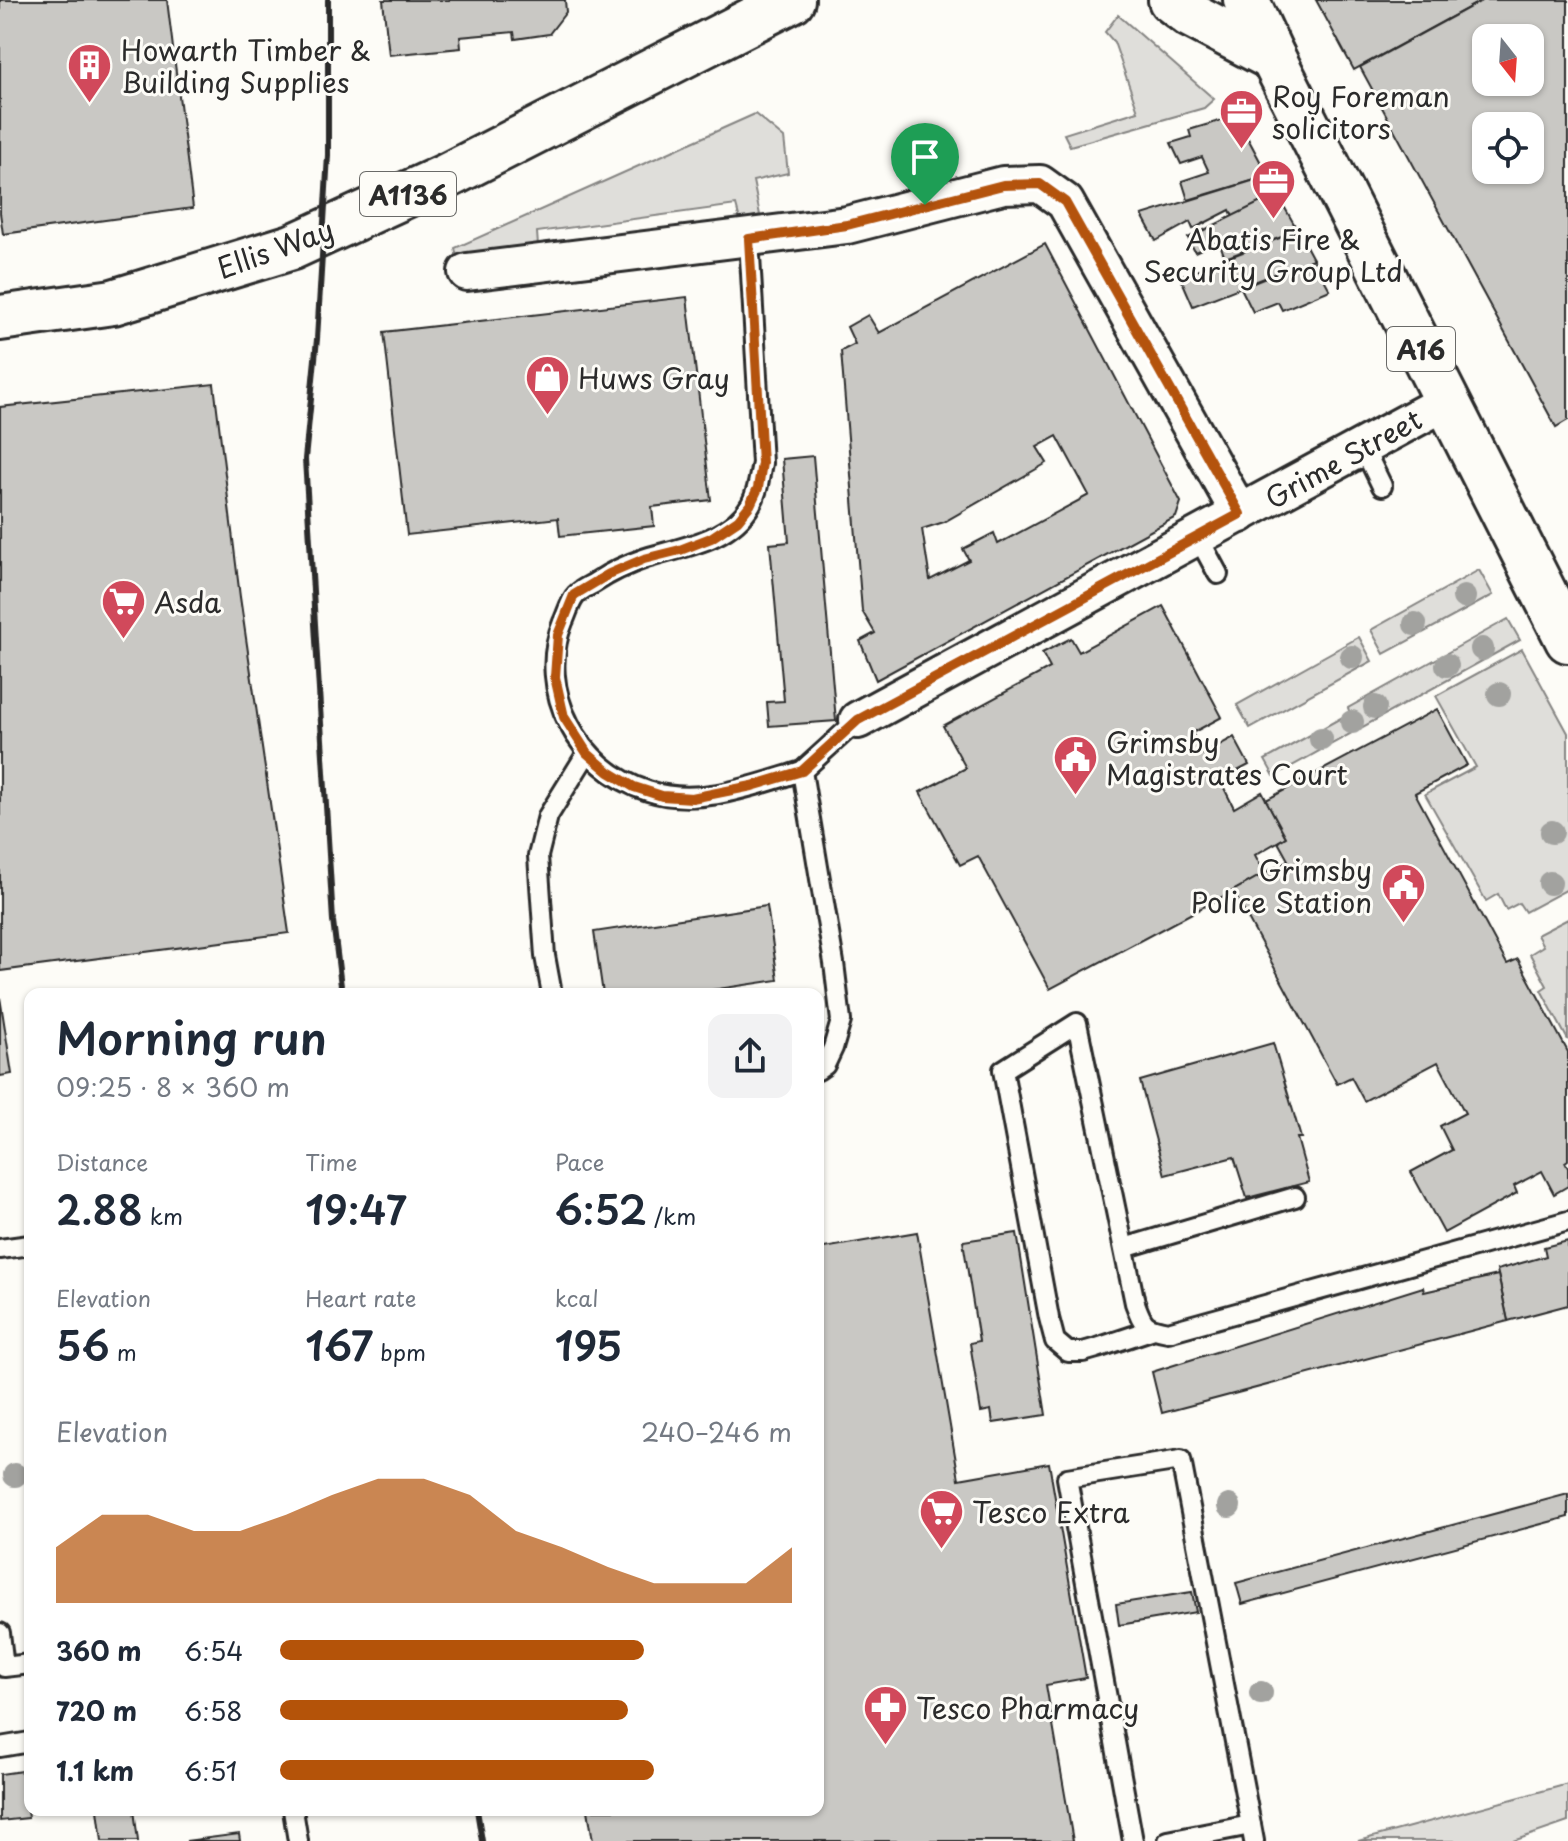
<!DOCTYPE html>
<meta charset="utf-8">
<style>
body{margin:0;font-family:"Playpen Sans",sans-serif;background:#f2f2f3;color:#1f2937;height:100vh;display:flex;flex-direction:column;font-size:30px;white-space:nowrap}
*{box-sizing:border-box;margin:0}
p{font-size:26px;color:#747a83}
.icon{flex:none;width:44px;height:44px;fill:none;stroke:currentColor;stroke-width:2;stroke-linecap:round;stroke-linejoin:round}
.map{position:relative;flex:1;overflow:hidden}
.drawer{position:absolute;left:24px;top:988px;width:800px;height:828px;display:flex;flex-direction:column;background:#fff;border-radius:16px;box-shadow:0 2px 6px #0004}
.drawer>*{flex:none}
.needle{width:52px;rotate:163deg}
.buttons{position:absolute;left:1472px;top:24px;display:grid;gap:16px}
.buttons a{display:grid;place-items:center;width:72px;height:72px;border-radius:16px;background:#fff;box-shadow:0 2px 6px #0004;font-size:40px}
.pin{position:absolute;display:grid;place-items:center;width:68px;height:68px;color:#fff;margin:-82px -34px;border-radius:50% 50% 50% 0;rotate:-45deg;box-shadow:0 0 8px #0007}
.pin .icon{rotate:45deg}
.round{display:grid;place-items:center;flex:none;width:84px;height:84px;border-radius:16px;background:#f2f2f3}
.summary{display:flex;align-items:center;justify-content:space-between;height:136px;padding:0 32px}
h1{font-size:44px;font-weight:600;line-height:60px}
.stats{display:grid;grid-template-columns:repeat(3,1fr);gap:12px;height:136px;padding:8px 32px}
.stats div{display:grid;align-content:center}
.stats b{font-size:40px;font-weight:600}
.stats small{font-size:22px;font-weight:400}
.stats p{font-size:22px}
.chart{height:224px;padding:16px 32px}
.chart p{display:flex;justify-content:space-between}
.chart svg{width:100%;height:144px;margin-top:8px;fill:#b45309;opacity:.7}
ul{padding:0 32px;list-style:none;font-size:26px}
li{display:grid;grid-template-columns:128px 96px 1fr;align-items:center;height:60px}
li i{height:20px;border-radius:10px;background:#b45309}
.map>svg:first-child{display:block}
</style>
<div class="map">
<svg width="1568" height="1841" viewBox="0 0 1568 1841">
<rect width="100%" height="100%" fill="#fdfcf7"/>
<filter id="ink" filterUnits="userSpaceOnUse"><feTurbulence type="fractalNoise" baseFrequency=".0125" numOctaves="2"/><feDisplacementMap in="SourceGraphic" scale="16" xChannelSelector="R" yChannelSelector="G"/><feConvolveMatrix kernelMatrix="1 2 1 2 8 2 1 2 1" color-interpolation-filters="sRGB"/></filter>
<g filter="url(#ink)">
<g fill="#dfdeda" stroke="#858482" stroke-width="2">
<polygon points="1118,15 1214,99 1204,108 1070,146 1064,134 1138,111 1114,42 1105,32"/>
<polygon points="755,114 784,138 788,173 753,181 760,215 740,220 736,205 537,232 538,246 457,258 455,248"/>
<polygon points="1479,570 1493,595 1384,654 1371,630"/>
<polygon points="1508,619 1520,640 1274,776 1265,760 1350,713 1348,708"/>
<polygon points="1359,637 1372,661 1250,728 1237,705"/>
<polygon points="1522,649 1568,733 1568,889 1525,912 1519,903 1506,910 1498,894 1486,901 1425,794 1476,767 1436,696"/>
<polygon points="1568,919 1568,1040 1541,990 1547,986 1530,954 1543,946 1537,935"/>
<polygon points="1568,1784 1568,1822 1513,1841 1358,1841"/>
</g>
<g fill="#c9c8c4" stroke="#2b2b2b" stroke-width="2" fill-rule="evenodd">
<polygon points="0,0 167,0 193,208 3,234 0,213"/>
<polygon points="383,0 565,0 566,12 549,34 515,39 514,32 460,37 461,48 389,55"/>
<polygon points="1316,0 1483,0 1354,70"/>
<path d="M1483 0H1568V420L1556 427 1360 67ZM1486 38H1530V82H1486ZM1486 126H1530V170H1486Z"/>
<polygon points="1236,116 1268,176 1188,200 1182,181 1209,172 1202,157 1181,164 1171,143 1191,137 1189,130"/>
<polygon points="1268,176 1277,194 1233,217 1230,210 1193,229 1190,222 1156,241 1142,215"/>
<polygon points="1277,194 1298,231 1225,258 1219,241 1195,252 1188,238"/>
<polygon points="1298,231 1313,259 1193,306 1180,276"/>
<path d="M1045 244 1181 502 1176 517 876 680 860 641 875 633 862 611 841 351 855 344 847 327 868 315 879 333ZM1057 436 1089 495 998 544 994 533 963 549 969 560 930 580 922 529 944 522 1047 463 1037 447Z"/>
<polygon points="1313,259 1330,290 1282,310 1278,302 1253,312 1241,288"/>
<polygon points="687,297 711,500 652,507 654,526 560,536 558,518 407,535 384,332"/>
<polygon points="214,384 240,597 289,933 0,971 0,407"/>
<polygon points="813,456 836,721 769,726 767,702 784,701 770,544 789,542 782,459"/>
<polygon points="1163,606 1222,717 1192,733 1203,754 1234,737 1249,765 1220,780 1234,808 1262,792 1286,837 1255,855 1265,874 1050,989 978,856 960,865 920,792 966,768 943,726 1050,668 1042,653 1071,638 1079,652"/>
<polygon points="1437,709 1467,765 1415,793 1507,964 1518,959 1568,1052 1568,1160 1565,1162 1568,1168 1568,1186 1554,1194 1542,1171 1514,1186 1517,1193 1444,1233 1411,1172 1452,1150 1440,1126 1465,1113 1438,1062 1364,1101 1351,1077 1337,1084 1233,891 1288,860 1278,842 1286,837 1266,800"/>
<polygon points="767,906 778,980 685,994 603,994 594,932"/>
<polygon points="0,997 12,1074 0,1076"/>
<polygon points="1273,1043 1301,1138 1297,1138 1309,1182 1247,1198 1234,1157 1165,1175 1140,1081"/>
<polygon points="917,1232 959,1479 1049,1463 1086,1678 1046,1685 1073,1841 593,1841 588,1810 818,1810 818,1249"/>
<polygon points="1017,1233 1046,1415 993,1423 991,1410 981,1412 970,1343 979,1341 963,1241"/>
<polygon points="1568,1241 1568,1305 1508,1321 1497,1270 1546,1256 1544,1247"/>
<polygon points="1498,1275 1508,1321 1162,1413 1152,1372 1423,1287 1424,1292"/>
<polygon points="1568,1494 1568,1517 1242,1604 1236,1583"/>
<polygon points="1192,1592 1196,1612 1119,1625 1116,1604"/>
<polygon points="22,1771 28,1818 0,1821 0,1774"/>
<polygon points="98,1810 134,1810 138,1841 102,1841"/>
<polygon points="239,1834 240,1841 186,1841"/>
</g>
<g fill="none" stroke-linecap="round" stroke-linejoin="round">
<defs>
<g id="lane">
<path d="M749 239 762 463C759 478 758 492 751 504 730 541 682 547 646 558 628 564 611 572 596 582 590 586 581 589 576 595 570 601 567 614 563 622 535 690 579 770 648 791 699 807 752 786 802 771L834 963 841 1021 833 1048 825 1065 818 1070"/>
<polyline points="1363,447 1382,486"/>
<polyline points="1198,537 1218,574"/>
<polyline points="802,771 858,720"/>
<polyline points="552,994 545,956 538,856 548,816 587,753"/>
<polyline points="1124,1248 1295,1197"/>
<polyline points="0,1249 30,1245"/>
<path d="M1154 1329 1097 1348 1083 1352H1068L1055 1341 1049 1318 1003 1070 1077 1023 1135 1303C1143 1324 1143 1328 1168 1332L1568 1221"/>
<polyline points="0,1633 4,1667 30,1664"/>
<polyline points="0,1747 30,1742"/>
<polyline points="293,1810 298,1841"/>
<polyline points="1133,1841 1067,1478 1181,1460 1251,1825"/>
<polyline points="1168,1841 1251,1825 1254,1841"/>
</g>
<g id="street">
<polyline points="467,272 847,225 1003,185 1040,184 1065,202 1240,514"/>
<polyline points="858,720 1447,401"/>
</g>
<polyline id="primary" points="0,318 113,302 292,247 445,177 792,0"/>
<g id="highway">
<polyline points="1171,0 1189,14 1273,58"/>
<polyline points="1246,0 1273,58 1568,640"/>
</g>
</defs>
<use href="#lane" stroke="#2b2b2b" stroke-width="24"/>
<use href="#street" stroke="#2b2b2b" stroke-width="42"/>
<use href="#primary" stroke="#2b2b2b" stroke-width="50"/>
<use href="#highway" stroke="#2b2b2b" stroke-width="50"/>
<use href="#lane" stroke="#fdfcf7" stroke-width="18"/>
<use href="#street" stroke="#fdfcf7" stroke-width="36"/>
<use href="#primary" stroke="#fdfcf7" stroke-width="44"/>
<use href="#highway" stroke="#fdfcf7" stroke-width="44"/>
<g stroke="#2b2b2b" stroke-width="6">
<polyline points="328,0 328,155 317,339 305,459 333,921 342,994"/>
<polyline points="477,1810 482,1841"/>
</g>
</g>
<g fill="#a2a29f">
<circle cx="1464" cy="597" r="12"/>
<circle cx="1415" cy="624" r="12"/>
<circle cx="1482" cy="649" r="12"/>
<circle cx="1352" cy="657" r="12"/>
<circle cx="1447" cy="665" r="12"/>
<circle cx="1499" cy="694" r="12"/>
<circle cx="1375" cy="707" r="12"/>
<circle cx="1352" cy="722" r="12"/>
<circle cx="1321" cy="739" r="12"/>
<circle cx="1552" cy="832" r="12"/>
<circle cx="1550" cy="883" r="12"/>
<circle cx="15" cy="1475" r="12"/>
<circle cx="1229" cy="1506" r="12"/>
<circle cx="1261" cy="1693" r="12"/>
</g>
</g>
<g fill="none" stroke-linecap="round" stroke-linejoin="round" filter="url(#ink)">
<defs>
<polygon id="route" points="1040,184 1065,202 1240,514 858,720 802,771 752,786 692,798 662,796 634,787 609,772 587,753 564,717 555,677 558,635 574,595 609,574 644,559 680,550 711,538 738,520 750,505 758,488 762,463 749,239 847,225 1003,185"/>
</defs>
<use href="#route" stroke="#fff" stroke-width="16"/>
<use href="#route" stroke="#b45309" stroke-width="10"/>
</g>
<defs>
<symbol id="building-pin" viewBox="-11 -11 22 30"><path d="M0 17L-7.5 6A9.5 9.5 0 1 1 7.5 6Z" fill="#d1495b" stroke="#fdfcf7"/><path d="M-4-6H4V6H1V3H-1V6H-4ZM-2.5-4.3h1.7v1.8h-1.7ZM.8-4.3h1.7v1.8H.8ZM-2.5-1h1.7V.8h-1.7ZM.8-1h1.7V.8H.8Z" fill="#fff"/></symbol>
<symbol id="office-pin" viewBox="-11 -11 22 30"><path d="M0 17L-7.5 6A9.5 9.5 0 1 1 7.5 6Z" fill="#d1495b" stroke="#fdfcf7"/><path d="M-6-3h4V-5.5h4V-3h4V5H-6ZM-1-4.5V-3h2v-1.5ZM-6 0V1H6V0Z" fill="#fff"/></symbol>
<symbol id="shop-pin" viewBox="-11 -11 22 30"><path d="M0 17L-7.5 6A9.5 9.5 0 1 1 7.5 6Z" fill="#d1495b" stroke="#fdfcf7"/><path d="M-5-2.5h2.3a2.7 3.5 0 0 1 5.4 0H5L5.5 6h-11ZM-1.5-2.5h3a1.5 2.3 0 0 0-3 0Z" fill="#fff"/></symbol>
<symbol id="supermarket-pin" viewBox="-11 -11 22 30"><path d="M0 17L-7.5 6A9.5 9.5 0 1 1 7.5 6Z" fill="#d1495b" stroke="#fdfcf7"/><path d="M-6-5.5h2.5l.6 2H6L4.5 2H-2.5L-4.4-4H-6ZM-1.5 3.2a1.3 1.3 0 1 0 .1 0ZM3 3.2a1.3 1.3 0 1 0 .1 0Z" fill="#fff"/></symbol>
<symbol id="civic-pin" viewBox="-11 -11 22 30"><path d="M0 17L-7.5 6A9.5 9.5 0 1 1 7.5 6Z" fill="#d1495b" stroke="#fdfcf7"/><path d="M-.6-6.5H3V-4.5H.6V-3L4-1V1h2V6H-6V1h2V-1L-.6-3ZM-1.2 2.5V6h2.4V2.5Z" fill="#fff"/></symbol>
<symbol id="pharmacy-pin" viewBox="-11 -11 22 30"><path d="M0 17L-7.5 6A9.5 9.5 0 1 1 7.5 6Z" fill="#d1495b" stroke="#fdfcf7"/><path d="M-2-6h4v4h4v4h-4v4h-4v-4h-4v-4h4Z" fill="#fff"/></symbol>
</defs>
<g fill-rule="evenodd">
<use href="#building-pin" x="64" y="40" width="51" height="69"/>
<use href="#office-pin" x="1216" y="86" width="51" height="69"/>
<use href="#office-pin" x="1248" y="156" width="51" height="69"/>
<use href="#shop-pin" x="522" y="352" width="51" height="69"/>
<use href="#supermarket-pin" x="98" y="576" width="51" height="69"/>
<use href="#civic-pin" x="1050" y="732" width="51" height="69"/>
<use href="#civic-pin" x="1378" y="860" width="51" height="69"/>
<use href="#supermarket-pin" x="916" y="1486" width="51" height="69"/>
<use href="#pharmacy-pin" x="860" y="1682" width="51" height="69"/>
</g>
<g text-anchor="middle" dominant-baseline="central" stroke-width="6" stroke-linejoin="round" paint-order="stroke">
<g fill="#fdfcf7" stroke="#6a6a68" stroke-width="2">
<rect x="360" y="172" width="96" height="44" rx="6"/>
<rect x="1387" y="327" width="68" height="44" rx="6"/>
</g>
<g font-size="26" font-weight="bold" fill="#2b2b2b">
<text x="408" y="194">A1136</text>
<text x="1421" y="349">A16</text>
</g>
<g font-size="28" fill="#2b2b2b" stroke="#fdfcf7" text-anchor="start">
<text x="121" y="49">Howarth Timber &amp;<tspan x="121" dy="32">Building Supplies</tspan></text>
<text x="1272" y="95">Roy Foreman<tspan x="1272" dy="32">solicitors</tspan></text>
<text x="1273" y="238" text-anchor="middle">Abatis Fire &amp;<tspan x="1273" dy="32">Security Group Ltd</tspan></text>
<text x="578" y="377">Huws Gray</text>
<text x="154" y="601">Asda</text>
<text x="1106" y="741">Grimsby<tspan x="1106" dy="32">Magistrates Court</tspan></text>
<text x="1372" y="869" text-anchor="end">Grimsby<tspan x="1372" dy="32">Police Station</tspan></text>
<text x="972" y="1511">Tesco Extra</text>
<text x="916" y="1707">Tesco Pharmacy</text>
</g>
<g font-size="28" fill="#2b2b2b" stroke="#fdfcf7">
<text transform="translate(275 248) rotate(-20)">Ellis Way</text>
<text transform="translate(1343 458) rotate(-29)">Grime Street</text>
</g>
</g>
</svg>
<div class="buttons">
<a><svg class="needle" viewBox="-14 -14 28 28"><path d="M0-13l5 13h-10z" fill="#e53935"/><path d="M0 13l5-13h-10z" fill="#747a83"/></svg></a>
<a><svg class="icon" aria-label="locate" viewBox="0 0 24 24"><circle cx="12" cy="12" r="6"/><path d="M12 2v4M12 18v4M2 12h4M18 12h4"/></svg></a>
</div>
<div class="pin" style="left:925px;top:205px;background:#1e9e55"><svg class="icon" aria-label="arrive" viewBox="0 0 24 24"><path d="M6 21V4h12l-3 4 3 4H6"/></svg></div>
<section class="drawer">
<div class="summary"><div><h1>Morning run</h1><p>09:25 · 8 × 360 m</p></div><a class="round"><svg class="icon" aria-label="share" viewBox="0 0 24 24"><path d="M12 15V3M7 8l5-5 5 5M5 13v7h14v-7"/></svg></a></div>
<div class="stats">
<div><p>Distance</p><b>2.88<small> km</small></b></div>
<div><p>Time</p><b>19:47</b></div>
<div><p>Pace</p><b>6:52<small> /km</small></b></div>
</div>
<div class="stats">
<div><p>Elevation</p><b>56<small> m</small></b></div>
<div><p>Heart rate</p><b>167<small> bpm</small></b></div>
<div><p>kcal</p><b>195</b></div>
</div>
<div class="chart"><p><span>Elevation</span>240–246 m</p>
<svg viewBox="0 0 160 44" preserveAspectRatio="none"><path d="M0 44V27L10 17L20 17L30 22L40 22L50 17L60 11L70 6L80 6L90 11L100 22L110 27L120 33L130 38L140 38L150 38L160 27V44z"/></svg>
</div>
<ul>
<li><b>360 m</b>6:54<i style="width:71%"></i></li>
<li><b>720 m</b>6:58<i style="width:68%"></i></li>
<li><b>1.1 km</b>6:51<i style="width:73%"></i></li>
</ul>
</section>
</div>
